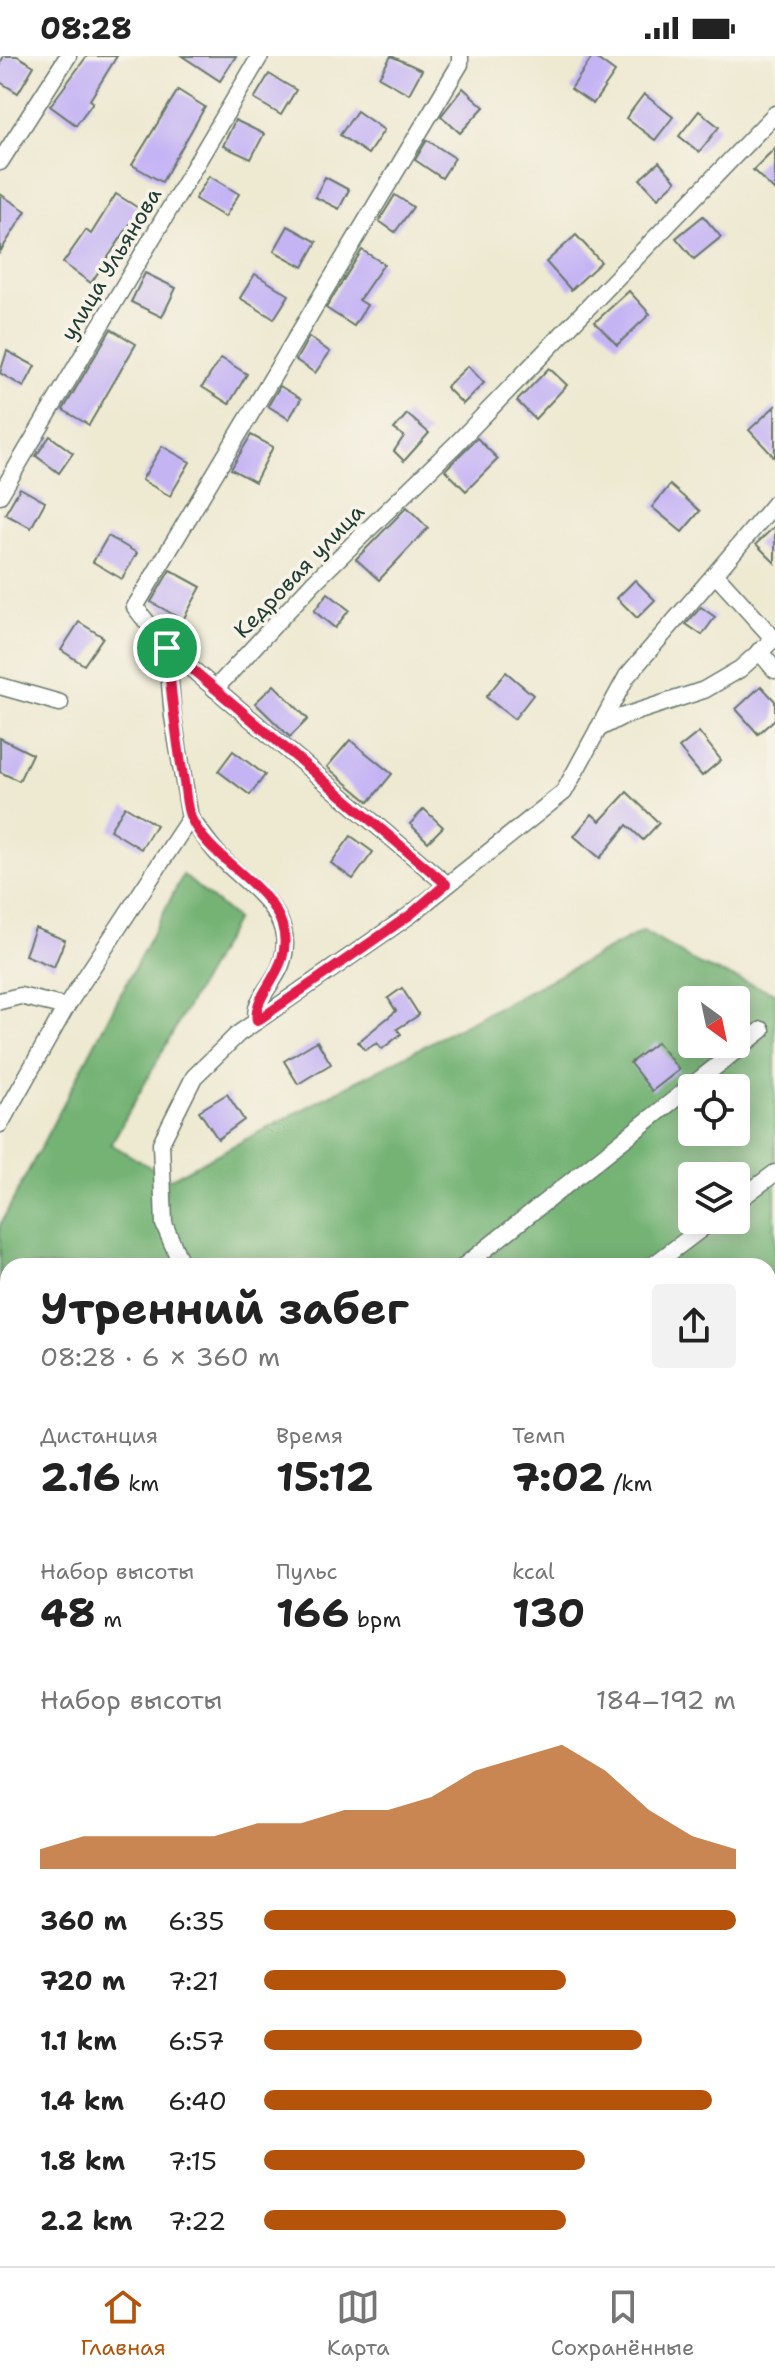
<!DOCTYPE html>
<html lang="ru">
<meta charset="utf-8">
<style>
body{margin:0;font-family:"Shantell Sans",sans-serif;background:#f2f2f2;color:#222;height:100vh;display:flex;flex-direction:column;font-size:30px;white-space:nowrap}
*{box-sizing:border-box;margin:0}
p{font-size:26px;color:#767676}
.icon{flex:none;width:44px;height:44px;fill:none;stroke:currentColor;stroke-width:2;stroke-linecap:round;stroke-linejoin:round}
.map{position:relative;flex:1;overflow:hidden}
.sheet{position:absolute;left:0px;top:1202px;width:776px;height:1008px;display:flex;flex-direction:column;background:#fff;border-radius:24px 24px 0 0;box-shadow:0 4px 20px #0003}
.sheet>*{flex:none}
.needle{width:52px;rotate:147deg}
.fabs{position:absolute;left:678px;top:930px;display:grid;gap:16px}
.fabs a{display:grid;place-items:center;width:72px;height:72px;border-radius:8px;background:#fff;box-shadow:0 4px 20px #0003;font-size:40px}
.pin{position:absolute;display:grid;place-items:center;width:68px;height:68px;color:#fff;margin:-34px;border:4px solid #fff;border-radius:50%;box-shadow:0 2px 8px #0007}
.round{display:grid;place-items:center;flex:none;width:84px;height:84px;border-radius:8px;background:#f2f2f2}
.overview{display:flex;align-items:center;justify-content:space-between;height:136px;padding:0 40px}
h1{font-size:44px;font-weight:700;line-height:60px}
.figures{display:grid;grid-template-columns:repeat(3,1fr);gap:12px;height:136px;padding:8px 40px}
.figures div{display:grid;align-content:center}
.figures b{font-size:40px;font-weight:700}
.figures small{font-size:22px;font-weight:400}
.figures p{font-size:22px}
.chart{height:224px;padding:16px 40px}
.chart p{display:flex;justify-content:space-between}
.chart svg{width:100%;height:144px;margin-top:8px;fill:#b45309;opacity:.7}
ul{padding:0 40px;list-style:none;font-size:26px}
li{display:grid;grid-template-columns:128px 96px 1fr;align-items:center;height:60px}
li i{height:20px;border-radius:10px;background:#b45309}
.status{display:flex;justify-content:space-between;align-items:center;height:56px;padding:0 40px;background:#fff;direction:ltr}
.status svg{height:22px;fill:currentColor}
.tab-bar{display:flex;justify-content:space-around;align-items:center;height:112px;border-top:2px solid #e0e0e0;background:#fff;font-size:22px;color:#767676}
.tab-bar a{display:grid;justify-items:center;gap:4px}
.tab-bar .on{color:#b45309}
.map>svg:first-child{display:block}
</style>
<div class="status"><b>08:28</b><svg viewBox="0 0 49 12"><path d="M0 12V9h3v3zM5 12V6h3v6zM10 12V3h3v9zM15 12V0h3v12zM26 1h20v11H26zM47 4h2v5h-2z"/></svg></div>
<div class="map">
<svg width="775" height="2210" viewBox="0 0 775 2210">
<rect width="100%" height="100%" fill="#f7f3e8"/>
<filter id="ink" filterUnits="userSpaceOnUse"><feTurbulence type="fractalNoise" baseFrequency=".0125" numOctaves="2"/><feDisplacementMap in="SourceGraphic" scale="16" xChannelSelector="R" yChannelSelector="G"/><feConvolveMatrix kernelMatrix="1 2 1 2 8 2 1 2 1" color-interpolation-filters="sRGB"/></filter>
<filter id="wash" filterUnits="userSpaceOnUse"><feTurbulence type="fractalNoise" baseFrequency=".006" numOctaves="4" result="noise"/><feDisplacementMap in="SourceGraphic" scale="32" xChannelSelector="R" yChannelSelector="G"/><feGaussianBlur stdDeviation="1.8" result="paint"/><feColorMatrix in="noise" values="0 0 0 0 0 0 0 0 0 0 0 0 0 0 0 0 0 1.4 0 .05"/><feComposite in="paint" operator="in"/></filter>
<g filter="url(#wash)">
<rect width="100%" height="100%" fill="#eee9d1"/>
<path fill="#75b374" stroke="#4a7854" stroke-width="2" fill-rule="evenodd" d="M183 819 236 863 111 1088 170 1123 643 875 700 909 775 937V2210H0V1169ZM692 944H736V988H692ZM692 1032H736V1076H692ZM692 1120H736V1164H692ZM8 1210H768V2202H8Z"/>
<g id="blocks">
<g fill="#c5b4f4">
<polygon points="4,0 17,0 34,10 18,37 0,26 0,7"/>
<polygon points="87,0 117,0 90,44 93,46 76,69 50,50"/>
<polygon points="182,0 236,0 220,25"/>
<polygon points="391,0 422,14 409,38 379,21"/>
<polygon points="593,0 615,16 593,48 571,33"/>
<polygon points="269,18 296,34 281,59 254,43"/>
<polygon points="463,32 484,51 460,77 441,60"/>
<polygon points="178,34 205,51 162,126 132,109"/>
<polygon points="644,38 673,61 655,84 626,62"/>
<polygon points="357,55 384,74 368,98 340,79"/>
<polygon points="699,55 719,71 699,96 679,80"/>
<polygon points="235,64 264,78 251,103 223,90"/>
<polygon points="427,84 455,102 442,122 415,104"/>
<polygon points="775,92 775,135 753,114"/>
<polygon points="659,106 676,125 658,142 640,123"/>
<polygon points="209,120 239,138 225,161 195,143"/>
<polygon points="325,121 349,134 339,153 315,141"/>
<polygon points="0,138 26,155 0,196"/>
<polygon points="116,138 140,153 91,227 63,207 86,174 91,178"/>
<polygon points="395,139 413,151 395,176 379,165"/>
<polygon points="703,160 721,181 694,203 676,182"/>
<polygon points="288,170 317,186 303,211 274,195"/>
<polygon points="576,179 601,206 571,234 546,206"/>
<polygon points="362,194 384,208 359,244 367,249 354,270 326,252"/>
<polygon points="145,217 176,232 162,261 131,246"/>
<polygon points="255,218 289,239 274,263 240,242"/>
<polygon points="629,235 650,258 617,289 595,266"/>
<polygon points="111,273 136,288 89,369 63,354"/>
<polygon points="309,281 330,296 315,317 296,304"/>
<polygon points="7,295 35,310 24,331 0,317"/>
<polygon points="221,302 247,318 229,348 202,331"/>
<polygon points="468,310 484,327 463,348 446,331"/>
<polygon points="549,312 567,329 535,363 517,345"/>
<polygon points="280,330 301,343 289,363 268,350"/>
<polygon points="775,350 775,402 749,374"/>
<polygon points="407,358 429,377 404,405 394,395 404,380 394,373"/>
<polygon points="251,379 273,391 255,426 231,413"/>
<polygon points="50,380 73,397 59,417 36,400"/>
<polygon points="477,382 498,403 466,435 445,414"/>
<polygon points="162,390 190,406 170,440 142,424"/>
<polygon points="670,429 700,455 682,476 652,451"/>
<polygon points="20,432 45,446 31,472 5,458"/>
<polygon points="407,451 428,472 379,524 356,503"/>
<polygon points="775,470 775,507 756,488"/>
<polygon points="108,480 137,497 122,523 93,506"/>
<polygon points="170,514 201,531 183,564 151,546"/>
<polygon points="635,524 655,544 637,562 617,542"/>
<polygon points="328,537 349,554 335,572 314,555"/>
<polygon points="701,551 715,561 702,579 686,568"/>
<polygon points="79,566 103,581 84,609 61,594"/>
<polygon points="506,616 533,639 514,663 486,641"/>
<polygon points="274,629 308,663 290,681 255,647"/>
<polygon points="761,630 775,645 775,663 758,678 736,653"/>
<polygon points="699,676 721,704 702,720 679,692"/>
<polygon points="0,682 32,698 19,725 0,716"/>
<polygon points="350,684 392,718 369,746 327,711"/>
<polygon points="233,695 265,719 250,739 218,715"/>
<polygon points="627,736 659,767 643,784 627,769 600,802 574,780 592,758 600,765"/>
<polygon points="125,750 156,769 141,793 110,774"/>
<polygon points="424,753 443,771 428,786 410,768"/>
<polygon points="351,780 373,796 353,823 331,807"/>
<polygon points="35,872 65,884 54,911 25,899"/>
<polygon points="402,932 419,959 397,973 401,978 382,993 377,987 365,994 358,986 396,955 388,942"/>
<polygon points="317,985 331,1008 298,1028 284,1005"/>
<polygon points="657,986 679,1014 652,1035 630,1007"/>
<polygon points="227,1038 244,1064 218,1083 199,1055"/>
</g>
</g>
</g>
<g filter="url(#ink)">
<use href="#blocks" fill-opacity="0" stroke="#67796b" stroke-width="2"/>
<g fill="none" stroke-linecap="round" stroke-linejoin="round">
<defs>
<polyline id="lane" points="0,1259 8,1302"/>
<g id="street">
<polyline points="0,106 68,0"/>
<polyline points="0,439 260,0"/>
<polyline points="774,583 715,518 775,447"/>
<polyline points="759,595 775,614"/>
<polyline points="0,630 60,647"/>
<polyline points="215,633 314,526 456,388 775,58"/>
<polyline points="598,673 621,661 704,634 740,613 775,582"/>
<path d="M190 762C199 773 207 786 217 797 246 830 300 857 281 909 274 928 252 945 257 965"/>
<polyline points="446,828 167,592 135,551 460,8 460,0"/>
<polyline points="0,945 20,940 66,951"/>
<polyline points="0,1068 66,951 190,762 173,661 167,592"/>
<polyline points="736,1146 775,1117"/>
<polyline points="182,1210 164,1168 161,1087 194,1021 238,978 410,859 564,736 627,620 715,518"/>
<polyline points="464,1210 762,974"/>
<polyline points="652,1210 713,1164"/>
<polyline points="768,1297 775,1292"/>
<polyline points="768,1458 775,1452"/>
<polyline points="0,1593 8,1591"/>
<polyline points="768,1665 775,1659"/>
<polyline points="0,1702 8,1754"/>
<polyline points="768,1933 775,1929"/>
<polyline points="55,2202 55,2210"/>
<polyline points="332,2202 333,2210"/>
<polyline points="484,2202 485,2210"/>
<polyline points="600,2202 601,2210"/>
</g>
</defs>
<use href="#lane" stroke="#67796b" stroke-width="11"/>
<use href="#street" stroke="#67796b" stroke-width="19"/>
<use href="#lane" stroke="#fff" stroke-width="8"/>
<use href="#street" stroke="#fff" stroke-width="16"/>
</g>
</g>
<g fill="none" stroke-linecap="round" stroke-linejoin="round" filter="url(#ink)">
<defs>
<path id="route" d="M167 592 446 828 410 859 257 965C251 936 296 913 282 869 269 827 209 803 191 762 186 752 186 737 184 726 176 681 171 637 167 592Z"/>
</defs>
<use href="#route" stroke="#fff" stroke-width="16"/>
<use href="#route" stroke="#e11d48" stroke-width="10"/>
</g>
<g text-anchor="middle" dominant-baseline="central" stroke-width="7" stroke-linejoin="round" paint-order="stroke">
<g font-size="22" fill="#1f3d34" stroke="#f7f3e8">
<text transform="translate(111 208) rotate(-59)">улица Ульянова</text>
<text transform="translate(299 515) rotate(-46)">Кедровая улица</text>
</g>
</g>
</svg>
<div class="fabs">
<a><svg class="needle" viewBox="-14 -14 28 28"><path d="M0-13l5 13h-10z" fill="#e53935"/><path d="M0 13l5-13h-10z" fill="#767676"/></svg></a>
<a><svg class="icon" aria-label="locate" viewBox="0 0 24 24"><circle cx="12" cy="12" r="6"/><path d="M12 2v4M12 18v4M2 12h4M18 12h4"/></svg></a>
<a><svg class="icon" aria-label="layers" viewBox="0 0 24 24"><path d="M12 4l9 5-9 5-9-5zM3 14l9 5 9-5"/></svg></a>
</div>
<div class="pin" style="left:167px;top:592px;background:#1e9e55"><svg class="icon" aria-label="arrive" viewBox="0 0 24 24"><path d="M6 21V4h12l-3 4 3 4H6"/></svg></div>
<section class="sheet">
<div class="overview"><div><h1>Утренний забег</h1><p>08:28 · 6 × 360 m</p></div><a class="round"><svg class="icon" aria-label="share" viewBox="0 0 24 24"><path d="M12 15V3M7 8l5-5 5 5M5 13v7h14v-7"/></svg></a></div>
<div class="figures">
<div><p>Дистанция</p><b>2.16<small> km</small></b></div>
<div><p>Время</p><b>15:12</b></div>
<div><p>Темп</p><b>7:02<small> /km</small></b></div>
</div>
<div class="figures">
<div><p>Набор высоты</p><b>48<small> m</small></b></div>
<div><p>Пульс</p><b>166<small> bpm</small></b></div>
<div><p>kcal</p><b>130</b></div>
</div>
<div class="chart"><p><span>Набор высоты</span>184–192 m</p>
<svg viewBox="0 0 160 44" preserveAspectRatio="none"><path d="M0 44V38L10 34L20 34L30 34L40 34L50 30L60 30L70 26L80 26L90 22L100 14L110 10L120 6L130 14L140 26L150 34L160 38V44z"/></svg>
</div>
<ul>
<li><b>360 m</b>6:35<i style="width:100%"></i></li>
<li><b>720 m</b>7:21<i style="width:64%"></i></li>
<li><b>1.1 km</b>6:57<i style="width:80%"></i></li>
<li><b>1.4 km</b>6:40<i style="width:95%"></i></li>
<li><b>1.8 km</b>7:15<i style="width:68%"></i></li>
<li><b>2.2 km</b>7:22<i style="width:64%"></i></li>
</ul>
</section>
</div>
<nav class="tab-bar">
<a class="on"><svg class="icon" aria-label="home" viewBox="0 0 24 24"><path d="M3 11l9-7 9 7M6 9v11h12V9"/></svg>Главная</a>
<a><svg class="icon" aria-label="map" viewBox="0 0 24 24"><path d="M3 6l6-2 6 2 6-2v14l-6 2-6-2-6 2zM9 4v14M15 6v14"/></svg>Карта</a>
<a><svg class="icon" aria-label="saved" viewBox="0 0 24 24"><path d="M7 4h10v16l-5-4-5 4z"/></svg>Сохранённые</a>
</nav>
